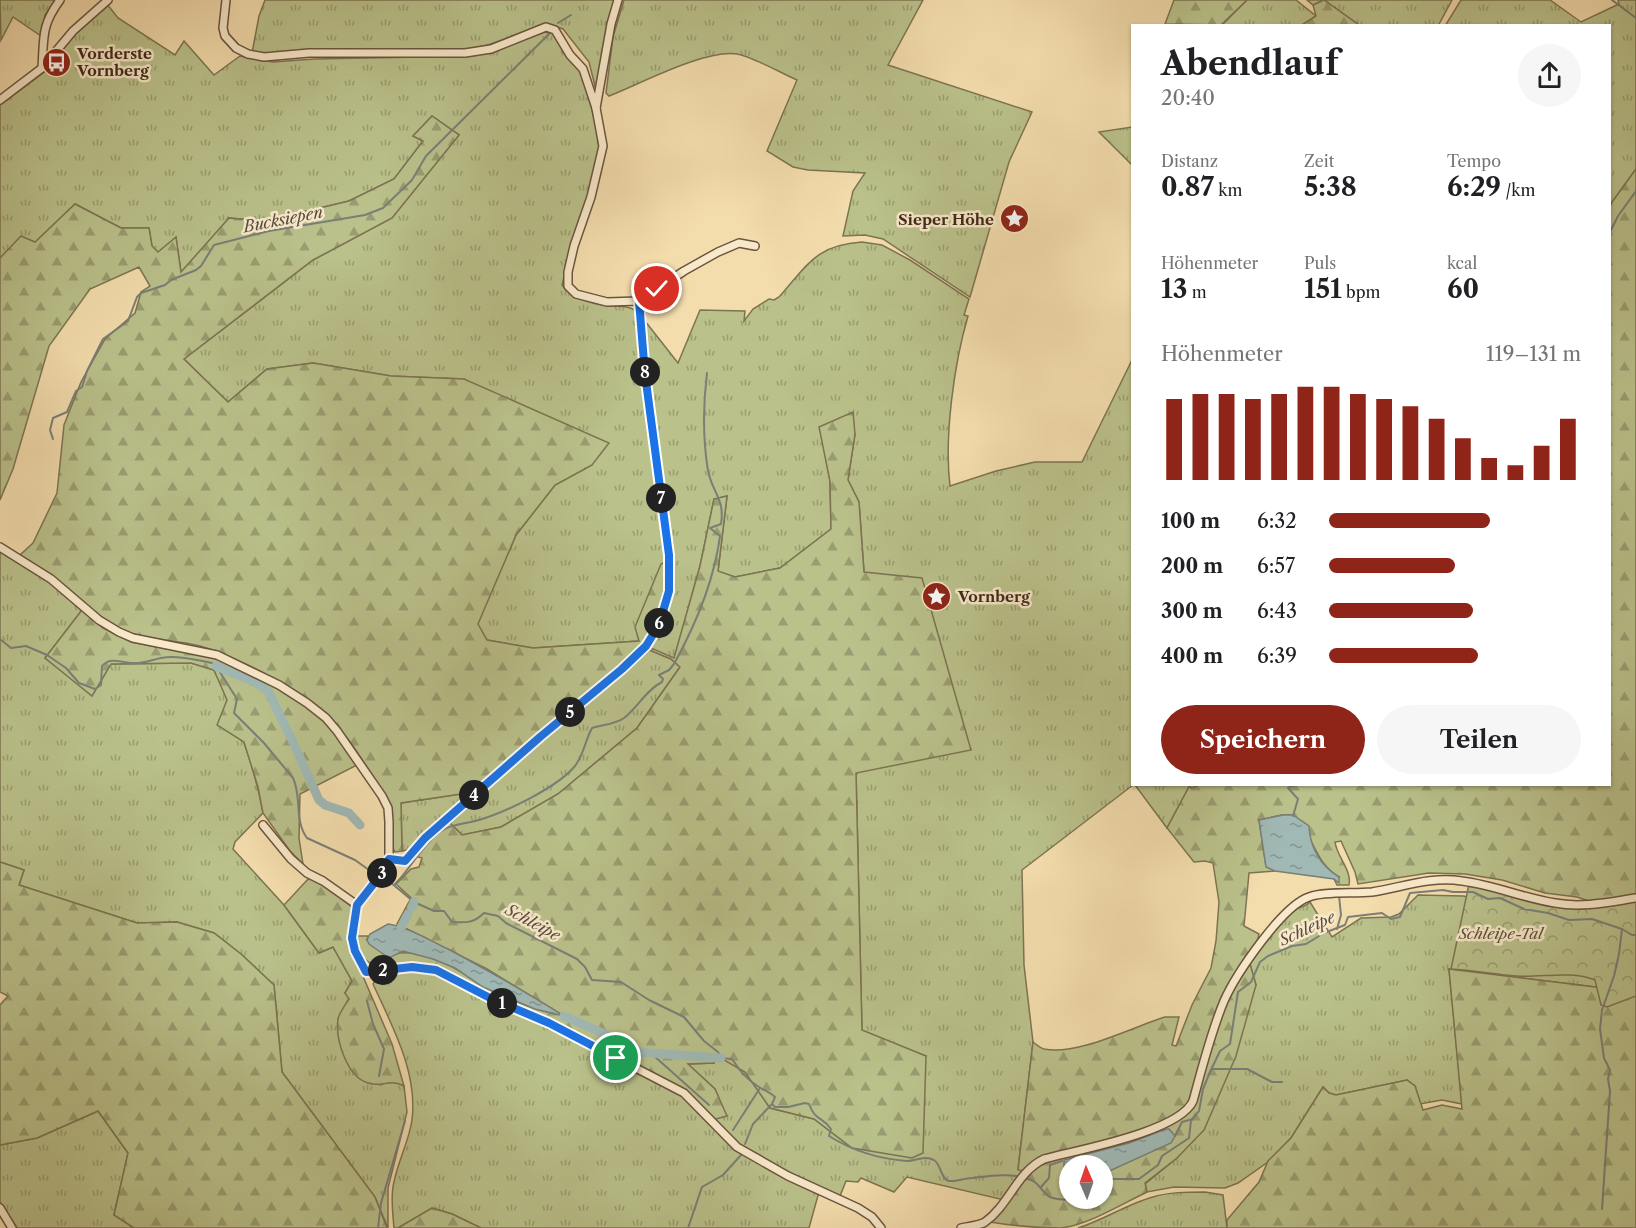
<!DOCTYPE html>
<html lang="de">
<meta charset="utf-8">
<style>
body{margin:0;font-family:"Libre Caslon Text",serif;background:#f6f6f6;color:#202124;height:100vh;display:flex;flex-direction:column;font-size:22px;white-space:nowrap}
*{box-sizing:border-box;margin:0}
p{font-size:20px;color:#757577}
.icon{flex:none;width:33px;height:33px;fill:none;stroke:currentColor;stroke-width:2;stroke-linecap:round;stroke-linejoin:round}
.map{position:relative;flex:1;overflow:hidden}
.side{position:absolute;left:1131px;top:24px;width:480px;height:762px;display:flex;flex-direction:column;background:#fff;border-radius:0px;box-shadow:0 2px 4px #0004}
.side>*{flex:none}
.needle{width:39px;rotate:358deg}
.fabs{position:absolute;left:1059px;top:1155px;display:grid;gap:12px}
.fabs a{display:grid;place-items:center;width:54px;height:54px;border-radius:50%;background:#fff;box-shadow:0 2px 4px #0004;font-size:30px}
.pin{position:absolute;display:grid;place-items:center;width:51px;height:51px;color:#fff;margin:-26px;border:3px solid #fff;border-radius:50%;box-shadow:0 2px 6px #0007}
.km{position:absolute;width:30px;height:30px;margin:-15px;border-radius:50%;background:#222;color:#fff;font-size:16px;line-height:30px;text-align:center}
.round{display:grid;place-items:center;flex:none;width:63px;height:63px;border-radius:32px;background:#f6f6f6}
.headline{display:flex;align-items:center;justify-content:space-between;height:102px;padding:0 30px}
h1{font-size:33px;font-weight:800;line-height:45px}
.stats{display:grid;grid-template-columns:repeat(3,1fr);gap:9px;height:102px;padding:6px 30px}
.stats div{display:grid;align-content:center}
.stats b{font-size:26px;font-weight:800}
.stats small{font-size:16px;font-weight:400}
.stats p{font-size:16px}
.chart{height:168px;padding:12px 30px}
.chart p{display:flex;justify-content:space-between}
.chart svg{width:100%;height:108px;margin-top:6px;stroke:#8f2418;stroke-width:6}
.primary-button{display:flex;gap:12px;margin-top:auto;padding:12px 30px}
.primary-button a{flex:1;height:69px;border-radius:36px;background:#8f2418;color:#fff;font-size:24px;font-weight:800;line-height:69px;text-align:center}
.primary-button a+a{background:#f6f6f6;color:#202124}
ul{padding:0 30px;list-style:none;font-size:20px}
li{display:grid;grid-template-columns:96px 72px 1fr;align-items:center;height:45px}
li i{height:15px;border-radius:8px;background:#8f2418}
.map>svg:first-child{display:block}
</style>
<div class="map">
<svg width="1636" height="1228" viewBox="0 0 1636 1228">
<defs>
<pattern id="grass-tufts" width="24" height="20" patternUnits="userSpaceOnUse" patternTransform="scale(1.5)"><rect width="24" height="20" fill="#bac18b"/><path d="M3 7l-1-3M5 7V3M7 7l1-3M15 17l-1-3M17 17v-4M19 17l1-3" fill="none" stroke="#999d71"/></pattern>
<pattern id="forest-firs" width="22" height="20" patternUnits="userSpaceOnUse" patternTransform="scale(1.5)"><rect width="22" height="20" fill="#bac18b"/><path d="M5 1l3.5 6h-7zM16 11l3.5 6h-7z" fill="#999d71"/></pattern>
<pattern id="park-crowns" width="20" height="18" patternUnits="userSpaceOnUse" patternTransform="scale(1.5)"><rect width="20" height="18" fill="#bac18b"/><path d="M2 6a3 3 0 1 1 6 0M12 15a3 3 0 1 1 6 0" fill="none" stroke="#999d71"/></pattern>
<pattern id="water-ripples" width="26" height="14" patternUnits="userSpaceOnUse" patternTransform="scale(1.5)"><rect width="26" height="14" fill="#a0b9b5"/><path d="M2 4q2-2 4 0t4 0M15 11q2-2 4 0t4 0" fill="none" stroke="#849692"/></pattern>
</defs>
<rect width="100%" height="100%" fill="#f4ddad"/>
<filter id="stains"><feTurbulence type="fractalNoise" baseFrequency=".00333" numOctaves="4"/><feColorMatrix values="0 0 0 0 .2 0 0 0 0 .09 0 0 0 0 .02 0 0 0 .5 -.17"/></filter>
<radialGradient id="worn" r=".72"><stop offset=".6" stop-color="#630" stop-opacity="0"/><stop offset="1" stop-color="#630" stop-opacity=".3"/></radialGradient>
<g fill="url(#grass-tufts)" stroke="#7d7452" stroke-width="1.5">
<polygon points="0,0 56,0 45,15 41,36 13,17 1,40"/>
<polygon points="265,0 617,0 597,94 589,62 563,29 548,24 488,45 463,50 274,56 252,53 259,16"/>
<path d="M624 0H923L888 65 1032 112 1009 162 970 297 883 239 865 235 843 236 853 191 865 173 808 170 793 167 767 151 797 80C783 74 751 56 737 54 705 49 640 84 609 96L606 93 613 37Z"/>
<polygon points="1247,0 1296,0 1316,16 1302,25 1221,26"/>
<polygon points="1307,0 1452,0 1438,26 1359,25 1324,0 1313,5"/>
<polygon points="1461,0 1550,0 1581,22 1619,4 1618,0 1636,0 1636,169 1610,205 1610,26 1445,26"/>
<path d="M107 4 118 18 175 55 184 41 214 75 240 56 273 62 314 59 473 56 516 43 543 32 557 34 563 52 583 74 601 146 589 196 572 244 562 285C571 298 592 304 608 306 618 307 628 305 636 311L668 560 636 627 639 641 533 648 487 640 477 624 516 535 555 485 592 465 464 379 391 376 313 363 267 369 228 402 184 359 313 260 392 218 459 135 432 116 413 136 423 141 394 179 349 201 265 221 229 218 181 273 176 238 158 253 152 246 149 228H121L75 204 35 243 0 258V105L47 70 75 33Z"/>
<polygon points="1132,127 1132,165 1099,132"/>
<path d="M862 242 882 245 910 260 969 299 964 315 968 316C954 364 944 437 950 486L996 471 1035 462H1082L1132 360 1133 785 1022 870 1024 965 1033 1042 1018 1169 1023 1171 1004 1200 907 1177 894 1192 861 1178 858 1182 846 1181 840 1196 789 1175 738 1145 712 1120 726 1116 715 1089 688 1064 714 1063 713 1053 745 1071 770 1108 814 1119 852 1148 926 1056 862 1031 856 772 971 749 864 572 859 502 848 480 855 434 820 427 830 481 831 529 780 568 735 577 718 572 727 496 714 499 700 566 674 659 646 646 671 592 645 321 678 363 700 310 745 311 744 321 753 309 769 299 774 300 779 297C807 266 815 245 862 242Z"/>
<path d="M0 548 50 582 82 610 45 658 92 695 110 664 191 663 214 670C235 716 254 763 263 813L235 842 233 849 284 905 319 953 333 947 352 981 345 993 349 998 338 1019 380 1085C389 1081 395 1081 404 1086L407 1112 388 1188V1228L375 1197 282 1072 274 985 241 954 214 933 177 922 137 923 19 885 24 870 0 862Z"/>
<polygon points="650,650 671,659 680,667 637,728 558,794 501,827 462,835 450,823 542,740"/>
<polygon points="1135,785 1190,785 1167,828"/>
<polygon points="474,792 411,849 402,851 401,803"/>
<path d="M1418 895 1463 896 1506 904 1636 992 1449 969 1462 1104 1442 1100 1420 1104 1415 1086 1407 1080 1336 1095 1329 1093 1323 1087 1291 1138 1268 1162 1238 1183 1225 1188 1174 1187 1147 1192 1145 1184 1177 1158 1256 985 1250 964C1256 954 1280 916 1288 911 1295 907 1304 909 1310 902L1332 937 1361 918 1391 917 1399 914Z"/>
<path d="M396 971 435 973 490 1002 548 1026 683 1096 737 1149 819 1192 809 1228H481L452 1214 432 1208 398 1228H394C393 1214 390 1196 394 1182 398 1161 409 1141 412 1120 418 1072 392 1026 373 984L376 979 394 976Z"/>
<polygon points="98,1111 128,1153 114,1215 134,1228 17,1228 0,1202 0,1145 37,1138"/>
<path d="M1205 1192 1223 1195 1227 1228H1078C1104 1220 1127 1204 1153 1197 1169 1192 1187 1192 1205 1192Z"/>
</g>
<g fill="url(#forest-firs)" stroke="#7d7452" stroke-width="1.5" fill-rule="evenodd">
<polygon points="1174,0 1247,0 1221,25 1165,24"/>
<polygon points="1324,0 1359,25 1302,25 1316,16 1313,5"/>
<path d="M432 116 459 135 392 218 313 260 184 359 228 402 267 369 313 363 391 376 464 379 609 443 592 465 555 485 516 535 478 624 487 640 533 648 639 641 635 627 661 564 668 560V590L657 625 646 646 674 658 700 566 714 499 727 496 718 571 735 577 780 568 831 529 830 481 819 427 853 412 855 434 848 480 859 502 864 572 922 578 971 750 856 773 862 1030 926 1056 923 1153 912 1158 852 1148 814 1119 770 1108 745 1072 714 1054V1063L688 1064 715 1089 727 1116 712 1120 684 1091 437 969C429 967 421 964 413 964 383 963 363 977 356 936H368L367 940 395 954C412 949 441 960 456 969 466 974 474 982 484 987 507 999 536 1011 562 1015L487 969 397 924 411 898 396 884 411 869 419 867 422 858 418 857 417 852 474 792 401 803 402 851 395 852 393 848 392 810 389 801C371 775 350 737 328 715 303 691 233 655 200 646 176 640 150 640 128 632 103 623 86 602 65 586 51 575 35 565 20 555L33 543 57 493 64 425 81 382 105 339 135 313 141 292 150 286 139 267 90 289 49 346 13 469 0 500V258L21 236 35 242 75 204 121 228H149L152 246 158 252 176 237 181 272 229 218 265 221 349 201 394 179 423 141 413 136ZM649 650 671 659 680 667 637 728 558 794 501 827 462 835 450 823 542 740Z"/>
<path d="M1636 169V917L1577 897 1545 893 1502 880 1465 874 1429 873 1358 884 1355 872 1341 841 1335 842C1337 857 1352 870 1349 885H1337L1334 879 1339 877C1323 867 1318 855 1310 839 1306 831 1298 823 1292 815H1282L1259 820 1266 866 1275 871 1249 873 1244 926 1259 934 1256 947 1223 1000 1192 1099C1190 1103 1187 1108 1184 1111 1166 1127 1107 1141 1082 1147 1059 1153 1041 1153 1023 1171L1018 1170 1033 1042C1037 1045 1040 1048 1044 1049 1078 1056 1132 1027 1165 1017H1179L1172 1045 1176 1046 1192 1005 1211 968 1216 941 1219 902 1213 863 1205 861 1194 862 1167 828 1190 785 1191 788 1202 784H1610V205Z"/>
<polygon points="82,610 103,628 131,642 206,656 227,662 280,688 325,721 357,765 300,794 299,838 303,864 290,851 263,813 258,787 244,742 217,725 227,700 214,670 191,663 111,664 92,696 45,658"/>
<polygon points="0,862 24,870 19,885 137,923 177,922 214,933 241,954 274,985 282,1072 375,1197 387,1228 134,1228 114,1215 128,1153 98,1111 37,1138 0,1145 0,1005 8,996 0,992"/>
<path d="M310 877 324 884 353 908 349 934 353 953 392 1044 404 1086C389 1078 382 1088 368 1083 347 1077 335 1039 338 1019 339 1013 346 1004 349 999L345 993 352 981 333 947 319 953 284 905Z"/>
<path d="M1250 964 1256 985 1236 1056 1204 1130 1177 1158 1145 1183 1147 1192C1122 1204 1088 1225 1061 1228 1037 1228 1014 1226 990 1222L989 1221 1029 1172 1045 1160 1078 1153 1187 1113 1192 1109 1226 1001ZM1070 1166H1102V1198H1070Z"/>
<polygon points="1449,969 1636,992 1636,1228 1227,1228 1227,1220 1259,1182 1268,1161 1291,1138 1323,1087 1329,1093 1336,1095 1407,1080 1415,1086 1423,1110 1442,1105 1462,1109"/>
<polygon points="432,1208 452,1214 481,1228 398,1228"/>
</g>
<path fill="url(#park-crowns)" stroke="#7d7452" stroke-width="1.5" d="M1469 884 1562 907 1636 899V996L1607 1007 1601 1005 1595 980C1569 970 1543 978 1516 976 1494 974 1472 970 1451 969Z"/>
<g fill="url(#water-ripples)" stroke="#7a7f77" stroke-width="1.5">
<path d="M1282 815H1293L1309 826C1310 847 1320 866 1339 877V883L1334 879 1275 871 1266 867 1259 820Z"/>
<path d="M388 924C408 927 429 940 448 949 487 970 526 992 564 1016L535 1009 483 987 455 968 433 959 403 951 389 958 369 944 367 940 370 934Z"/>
<polygon points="1166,1129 1169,1129 1175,1136 1171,1143 1103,1174 1102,1166 1070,1166 1069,1188 1066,1188 1064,1184 1064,1160 1129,1143"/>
</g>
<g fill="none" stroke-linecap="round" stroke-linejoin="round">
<g stroke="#7a7f77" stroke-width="2">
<polyline points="1612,0 1636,18"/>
<polyline points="558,23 571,15"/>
<polyline points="1610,232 1618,216 1636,191"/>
<polyline points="53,439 50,430 53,418 67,412 76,391 82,387 87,371 103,339 128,321 137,297 141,293 165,285 171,280 196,270 201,266 214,245 269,231 365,215 383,208 412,180 426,156 550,33"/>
<path d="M0 639 11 648 26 646 47 655 66 668 79 683 95 689 101 685 102 666C111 656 121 663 133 663 143 664 151 660 161 658 178 655 196 660 212 663L216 666 237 699 234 713 264 743 293 778C302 796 294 821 307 838L355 860 376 875 384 877 414 902 434 911H444L452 922C466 923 474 923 484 913L498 916 506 923 577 959 585 967 592 980 621 982 649 1000 684 1017 704 1041 718 1052 721 1058 732 1059C739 1070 747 1080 759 1087 765 1091 770 1092 775 1097L772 1104 775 1107H788L805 1103 809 1104C816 1122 822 1116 831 1129L829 1136C853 1151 878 1159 907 1161 916 1161 924 1155 934 1160 941 1164 941 1180 949 1181 956 1182 965 1178 972 1178 990 1176 1008 1173 1026 1178 1038 1181 1039 1188 1047 1195 1053 1201 1079 1201 1087 1198"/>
<polyline points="1293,816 1298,799 1288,788 1295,784"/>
<path d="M395 884C410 869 420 849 436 835 448 824 465 824 479 820 506 812 558 787 575 766 584 754 585 741 592 728 602 725 616 724 624 718 638 707 646 690 662 682L663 679 659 675 669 670 674 664C696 624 714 582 720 536L710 528 721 524C725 499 713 494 708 471 703 440 703 405 707 373"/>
<polyline points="1337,929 1341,915 1339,896"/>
<polyline points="367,1001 373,1024 384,1049 379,1076"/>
<polyline points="653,1055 709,1105"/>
<polyline points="1213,1069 1247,1069 1272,1082 1282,1082"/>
<polyline points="733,1130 760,1088"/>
<polyline points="1175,1136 1182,1122 1193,1119"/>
<polyline points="745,1144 753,1124 771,1105"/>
<polyline points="1102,1186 1111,1179 1139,1179 1158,1165 1162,1156 1189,1138 1191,1121 1199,1111 1203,1089 1210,1072 1220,1051 1230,1044 1238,992 1251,982 1260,962 1268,956 1292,946 1306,944 1324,933 1345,925 1348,917 1382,913 1391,919 1400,917 1410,893 1443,890 1453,892 1473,892 1488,899 1500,898 1524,909 1548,913 1569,920 1592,919 1622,929 1632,935 1636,935"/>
<polyline points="1041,1187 1049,1178 1050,1165 1062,1161"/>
<polyline points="1602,1209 1610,1091 1608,1079 1610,1070 1604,1058 1600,1029 1602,1010 1614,976 1619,954 1622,929"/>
<polyline points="378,1228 381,1203 405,1121"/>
<polyline points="688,1228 702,1187 723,1175 741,1155"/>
</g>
<g stroke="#a0b9b5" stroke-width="9">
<polyline points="216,666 255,682 268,691 293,742 319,800 325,805 349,813 360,825"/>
<polyline points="412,907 414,902"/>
<polyline points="401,928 408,914"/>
<polyline points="564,1016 605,1034 621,1047 636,1052 721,1058"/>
</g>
<defs>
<g id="minor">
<polyline points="226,0 223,28 225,36 236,48 248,54 264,57 309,53 465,53 491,49 546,27 555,30 570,55 583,69 596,108 603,146 591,197 574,246 568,272 568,286 576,294 607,302 639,301 684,271 718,252 739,243 755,246"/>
<polyline points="42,68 73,31 108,0"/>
<path d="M0 100 42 68C44 37 41 26 60 0"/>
<polyline points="596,108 611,24 618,0"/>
<polyline points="0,547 51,579 99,620 119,632 133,638 217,655 279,685 307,703 326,718 337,731 382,796 388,808 389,822 389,859 382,873 357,905 352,938 355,951 366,972 412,967 436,970 490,998 549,1023 684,1093 737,1147 788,1176 858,1208 872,1217 881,1228"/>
<polyline points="263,825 291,859 307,873 323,881 357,905"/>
<polyline points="389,859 405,861 425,838 540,737 622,669 646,646 659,625 668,591 669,555 645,374 639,301"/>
<polyline points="0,1208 12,1228"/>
<path d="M961 1228C969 1226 979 1226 985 1222 1009 1205 1017 1172 1044 1159 1077 1150 1179 1132 1193 1101 1202 1068 1211 1032 1224 1001 1236 974 1282 906 1309 897 1325 891 1354 894 1372 892 1403 887 1431 876 1462 881 1494 885 1523 898 1555 903 1582 908 1609 902 1636 898"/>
</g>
</defs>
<use href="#minor" stroke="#6d543f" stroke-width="10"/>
<use href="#minor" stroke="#f8e9ca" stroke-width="7"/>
</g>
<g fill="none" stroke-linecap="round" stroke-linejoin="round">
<defs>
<polyline id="route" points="616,1058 549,1023 490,998 436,970 412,967 366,972 355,951 352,938 357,905 382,873 389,859 405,861 425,838 540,737 622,669 646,646 659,625 669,591 669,555 645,374 639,301 657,289"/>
</defs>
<use href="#route" stroke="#fff" stroke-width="12"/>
<use href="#route" stroke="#1a73e8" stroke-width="8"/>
</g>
<defs>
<symbol id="bus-disc" viewBox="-11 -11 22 22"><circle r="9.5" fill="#8f2418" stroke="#f8e9ca"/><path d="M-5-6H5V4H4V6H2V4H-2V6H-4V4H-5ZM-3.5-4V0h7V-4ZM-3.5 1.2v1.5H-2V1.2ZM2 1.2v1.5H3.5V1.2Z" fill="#fff"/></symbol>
<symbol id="sight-disc" viewBox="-11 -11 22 22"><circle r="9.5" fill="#8f2418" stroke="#f8e9ca"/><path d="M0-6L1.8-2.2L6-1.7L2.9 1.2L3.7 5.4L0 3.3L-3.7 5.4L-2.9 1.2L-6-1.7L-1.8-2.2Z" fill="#fff"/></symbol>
</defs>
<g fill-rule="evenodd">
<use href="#bus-disc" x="40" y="46" width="33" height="33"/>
<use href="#sight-disc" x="998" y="202" width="33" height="33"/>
<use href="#sight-disc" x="920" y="580" width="33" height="33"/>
</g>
<g text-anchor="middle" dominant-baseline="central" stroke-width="5" stroke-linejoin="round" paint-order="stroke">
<g font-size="15" font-weight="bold" fill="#40271a" stroke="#f8e9ca" text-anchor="start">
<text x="77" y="53">Vorderste<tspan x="77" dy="17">Vornberg</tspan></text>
<text x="994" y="219" text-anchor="end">Sieper Höhe</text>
<text x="958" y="596">Vornberg</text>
</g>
<g font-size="15" font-style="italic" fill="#5e4e36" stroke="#f8e9ca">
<text x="1501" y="933">Schleipe-Tal</text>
</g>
<g font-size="16" font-style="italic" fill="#584c41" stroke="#f8e9ca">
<text transform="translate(283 219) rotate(-11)">Bucksiepen</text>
<text transform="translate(533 922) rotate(28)">Schleipe</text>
<text transform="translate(1307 928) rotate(-25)">Schleipe</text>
</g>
</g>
<rect width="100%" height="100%" filter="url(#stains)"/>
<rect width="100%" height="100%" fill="url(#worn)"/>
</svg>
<div class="fabs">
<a><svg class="needle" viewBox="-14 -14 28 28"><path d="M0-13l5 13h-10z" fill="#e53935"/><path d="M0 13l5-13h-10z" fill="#757577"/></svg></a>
</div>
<div class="pin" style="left:616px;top:1058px;background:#1e9e55"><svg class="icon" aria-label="arrive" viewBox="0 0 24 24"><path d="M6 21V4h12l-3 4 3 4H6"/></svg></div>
<div class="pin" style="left:657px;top:289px;background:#d93025"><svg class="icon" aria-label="check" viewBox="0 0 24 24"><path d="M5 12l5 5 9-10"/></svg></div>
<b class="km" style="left:502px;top:1003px">1</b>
<b class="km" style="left:383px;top:970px">2</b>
<b class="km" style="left:382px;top:873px">3</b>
<b class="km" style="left:474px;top:795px">4</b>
<b class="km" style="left:570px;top:712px">5</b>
<b class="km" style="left:659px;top:623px">6</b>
<b class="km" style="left:661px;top:498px">7</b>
<b class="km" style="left:645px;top:372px">8</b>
<section class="side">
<div class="headline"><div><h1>Abendlauf</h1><p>20:40</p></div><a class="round"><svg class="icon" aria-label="share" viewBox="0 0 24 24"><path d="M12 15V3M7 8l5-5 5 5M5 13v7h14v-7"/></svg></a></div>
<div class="stats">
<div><p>Distanz</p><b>0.87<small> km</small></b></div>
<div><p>Zeit</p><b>5:38</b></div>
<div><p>Tempo</p><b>6:29<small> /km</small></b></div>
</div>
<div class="stats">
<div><p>Höhenmeter</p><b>13<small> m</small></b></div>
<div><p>Puls</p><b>151<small> bpm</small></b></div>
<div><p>kcal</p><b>60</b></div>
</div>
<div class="chart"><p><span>Höhenmeter</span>119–131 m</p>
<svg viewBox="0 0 160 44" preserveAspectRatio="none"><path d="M5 44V11M15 44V9M25 44V9M35 44V11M45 44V9M55 44V6M65 44V6M75 44V9M85 44V11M95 44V14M105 44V19M115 44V27M125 44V35M135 44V38M145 44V30M155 44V19"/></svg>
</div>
<ul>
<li><b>100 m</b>6:32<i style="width:64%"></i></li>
<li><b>200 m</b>6:57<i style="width:50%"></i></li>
<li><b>300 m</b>6:43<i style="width:57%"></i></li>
<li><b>400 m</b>6:39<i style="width:59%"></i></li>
</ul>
<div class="primary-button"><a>Speichern</a><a>Teilen</a></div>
</section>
</div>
